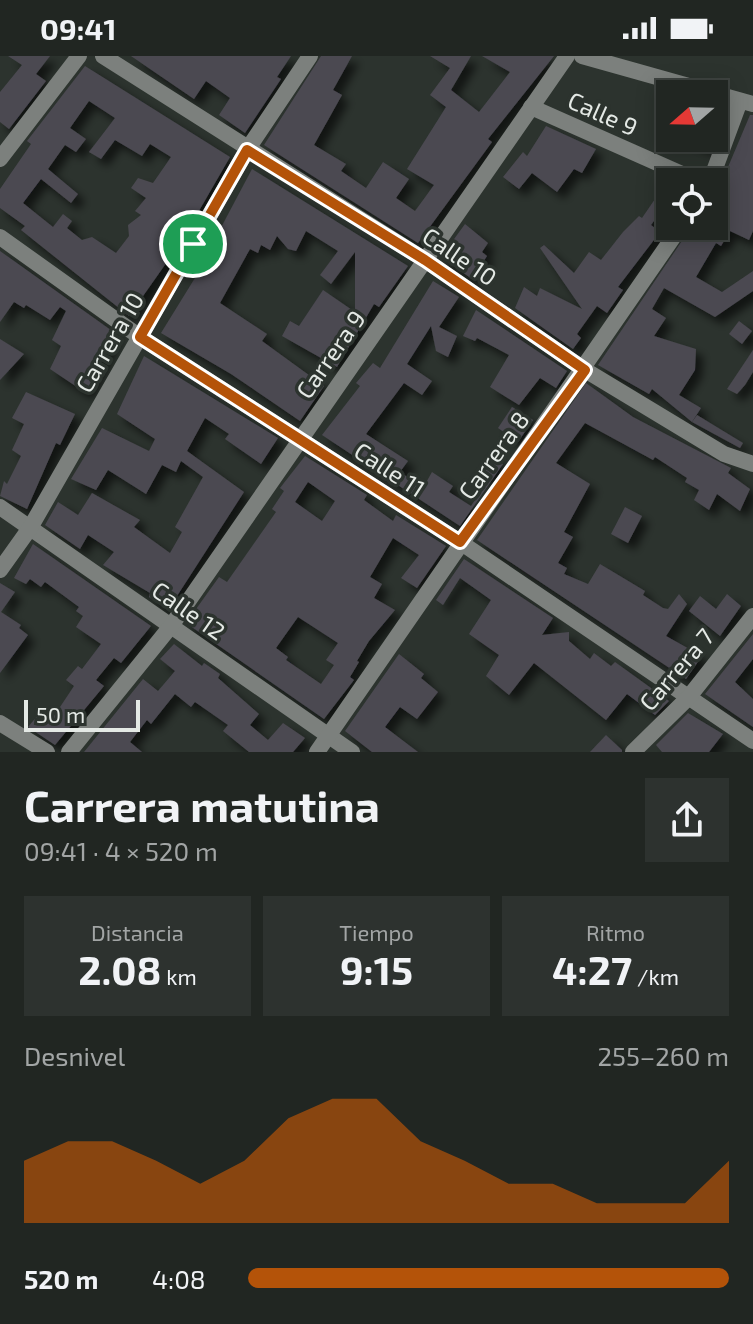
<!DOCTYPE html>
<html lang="es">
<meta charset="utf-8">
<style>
body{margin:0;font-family:"Exo 2",sans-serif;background:#2d322f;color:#f1f3f6;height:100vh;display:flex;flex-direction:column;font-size:30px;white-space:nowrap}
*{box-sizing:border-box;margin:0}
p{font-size:26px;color:#a2a5a5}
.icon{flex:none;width:44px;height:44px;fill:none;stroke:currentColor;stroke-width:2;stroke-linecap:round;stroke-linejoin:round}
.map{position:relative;height:696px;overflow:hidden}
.panel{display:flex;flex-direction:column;background:#212622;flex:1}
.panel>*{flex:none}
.needle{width:52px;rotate:250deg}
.controls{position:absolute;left:656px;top:24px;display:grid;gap:16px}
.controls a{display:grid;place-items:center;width:72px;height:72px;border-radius:0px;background:#212622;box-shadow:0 4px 20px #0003,0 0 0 2px #3e4340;font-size:40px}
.scale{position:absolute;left:24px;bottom:20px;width:116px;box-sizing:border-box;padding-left:8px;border:4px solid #e4e9e5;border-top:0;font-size:22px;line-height:28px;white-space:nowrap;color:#e4e9e5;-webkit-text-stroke:6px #2c332e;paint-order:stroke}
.pin{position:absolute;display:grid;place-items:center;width:68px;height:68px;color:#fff;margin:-34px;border:4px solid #fff;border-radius:50%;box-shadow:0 2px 8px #0007}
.round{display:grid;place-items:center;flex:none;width:84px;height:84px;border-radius:0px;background:#2d322f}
.head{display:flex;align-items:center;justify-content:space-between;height:136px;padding:0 24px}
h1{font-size:44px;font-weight:700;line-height:60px}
.figures{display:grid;grid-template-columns:repeat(3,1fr);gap:12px;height:136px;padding:8px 24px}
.figures div{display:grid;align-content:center;border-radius:0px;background:#2d322f;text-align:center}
.figures b{font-size:40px;font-weight:700}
.figures small{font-size:22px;font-weight:400}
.figures p{font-size:22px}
.chart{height:224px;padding:16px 24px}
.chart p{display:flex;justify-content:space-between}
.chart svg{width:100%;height:144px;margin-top:8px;fill:#b45309;opacity:.7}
ul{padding:0 24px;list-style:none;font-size:26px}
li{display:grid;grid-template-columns:128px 96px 1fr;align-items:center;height:60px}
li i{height:20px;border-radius:10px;background:#b45309}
.status{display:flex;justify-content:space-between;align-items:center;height:56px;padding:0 40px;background:#212622;direction:ltr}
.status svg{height:22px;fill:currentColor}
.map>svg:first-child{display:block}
</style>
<div class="status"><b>09:41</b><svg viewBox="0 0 49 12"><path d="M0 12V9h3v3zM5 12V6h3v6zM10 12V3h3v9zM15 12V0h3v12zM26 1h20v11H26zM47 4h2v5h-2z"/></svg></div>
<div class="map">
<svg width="753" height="696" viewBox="0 0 753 696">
<defs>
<filter id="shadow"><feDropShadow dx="7" dy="7" stdDeviation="4" flood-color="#0009"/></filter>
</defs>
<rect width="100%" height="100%" fill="#2c332e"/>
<g fill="#4b4951" fill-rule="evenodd" filter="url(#shadow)">
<polygon points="8,0 50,0 36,18 46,25 9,73 0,66 0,36 22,9"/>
<polygon points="131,0 291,0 277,21 281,23 245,77 219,59 230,42 206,25 194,43"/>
<polygon points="321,0 352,0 333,34 342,39 314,89 346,108 341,115 366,132 383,106 409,123 396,142 415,155 434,129 407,113 446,51 430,39 450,12 430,0 471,0 451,34 479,56 510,16 482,0 554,0 488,83 492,86 418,187 264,89"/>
<path d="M85 10 230 101 181 186 129 260 21 174 25 170 0 152V133L31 88 27 85ZM89 45 115 62 89 96 101 103 115 84 142 100 150 88 171 101 153 127 138 122 131 132 146 142 135 155 141 159 128 169 129 180 116 197 92 181 82 184 67 172 72 165 63 158 53 171 23 147 41 123 71 147 78 138 48 113 65 89 76 96 86 83 70 72Z"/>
<polygon points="750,59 753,59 753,175 749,184 730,175 721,190 716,187 696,221 722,236 753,215 753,235 715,261 664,232 652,253 666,262 654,280 696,293 695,314 679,339 701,352 692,366 652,333 649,338 598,309 692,170 714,170 714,136 720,130"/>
<polygon points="546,70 596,93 582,117 574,113 557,136 532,117 519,133 503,121 523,96 527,100"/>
<polygon points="714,77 716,78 711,93 685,83 714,82"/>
<polygon points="252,113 408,210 379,251 374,248 337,311 282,280 290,265 299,270 323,234 355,256 355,196 331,228 320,219 338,195 306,175 296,195 288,193 277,180 270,194 261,189 258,197 250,193 220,247 267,278 262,285 324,330 300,365 231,318 161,277 219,183 216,181"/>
<polygon points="668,124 670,143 651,169 660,176 618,231 623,234 607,257 597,250 577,278 581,282 573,293 515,252 524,231 537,240 540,232 582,253 540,192 544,189 574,217 589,196 601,204 623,176 639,160 642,162"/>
<polygon points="465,168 488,187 482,196 487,200 472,223 441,201"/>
<polygon points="0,195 115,277 86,337 50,313 61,290 52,284 66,255 60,251 50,264 26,249 24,252 14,246 0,266"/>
<polygon points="433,225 459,241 439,271 457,280 448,301 436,295 431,270 407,308 432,325 422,339 404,327 366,378 408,405 400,416 423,432 432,416 453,430 449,436 471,450 489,423 479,417 490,400 503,408 460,470 322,379 360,330 356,327 373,307 380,312"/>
<polygon points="476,254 567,315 556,332 540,322 519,349 490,331 509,299 477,282 475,285 463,280"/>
<polygon points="739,265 752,275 742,288 729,278"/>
<polygon points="0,283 24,298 0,324"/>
<polygon points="753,294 753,316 745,329 737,338 727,333"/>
<polygon points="144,300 278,382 261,408 225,383 229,378 205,362 187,395 244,436 168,554 149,541 150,537 103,509 114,496 88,479 80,493 45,469 58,446 78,459 92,437 140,464 134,471 170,497 182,476 175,471 203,421 181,405 176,416 162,409 146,438 108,414 96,434 71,423 102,372 149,395 155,383 117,358"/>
<polygon points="586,327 633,361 731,412 728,417 750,433 740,455 717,438 709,454 694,444 699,434 685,426 687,422 655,401 653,404 585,367 556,407 590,428 564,476 573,481 558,507 567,512 564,518 588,528 600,508 645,535 643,539 663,552 668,553 679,538 687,548 666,580 702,600 686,623 477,484"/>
<polygon points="26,336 75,358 60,389 56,387 27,453 0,440 4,425 7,428 21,400 12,394 24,368 12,362"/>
<polygon points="512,351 533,364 518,386 498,372"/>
<polygon points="697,359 743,387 740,392 692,366"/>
<path d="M305 400 367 439 364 444 393 465 396 459 446 490 417 532 401 522 419 499 393 482 370 521 382 528 374 542 395 554 369 585 357 605 359 606 350 621 354 624 324 663 186 567 219 521 227 526 276 456 272 453 284 435 280 432ZM308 426 335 445 322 465 295 446ZM298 561 338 587 326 604 334 609 321 628 286 604 288 601 276 592Z"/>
<polygon points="625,451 642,460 628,487 611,478"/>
<polygon points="33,488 151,570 121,607 114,602 96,624 104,630 55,689 28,671 38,659 50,666 74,630 66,624 78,610 82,613 101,588 76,571 83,560 76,555 79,551 45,526 41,531 30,523 26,528 14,522"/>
<polygon points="464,503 553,562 542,579 569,576 569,585 590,603 594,597 611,610 615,606 669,645 655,659 627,638 606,664 534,607 509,639 486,620 499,599 469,578 491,544 460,522 443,549 436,544"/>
<polygon points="0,527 15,536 1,556 21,569 19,572 28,579 0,617"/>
<polygon points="727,538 741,550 720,580 689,555 700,540 716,553"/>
<polygon points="753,578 753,603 735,626 753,643 753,671 705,638"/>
<polygon points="174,588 202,610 204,607 220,618 218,622 259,658 250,669 268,684 283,667 305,682 293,696 249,696 223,675 228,669 195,646 191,651 175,638 151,668 147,664 130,686 142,696 84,696 143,623 158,635 175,615 160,603"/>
<polygon points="399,598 424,618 421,622 438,636 417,663 400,651 385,671 418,696 372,696 345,675"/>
<polygon points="688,657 723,678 709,696 662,696 656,689"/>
<polygon points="606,679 622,694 622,696 590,696"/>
</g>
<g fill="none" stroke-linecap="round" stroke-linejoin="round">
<g stroke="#7c807d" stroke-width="16">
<polyline points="103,0 425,204 585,314 724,398 753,408"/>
<polyline points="582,0 753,48"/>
<polyline points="531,51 700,126"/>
<polyline points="0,103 79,0"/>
<polyline points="710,126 740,45"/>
<polyline points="0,181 140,281 460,486 753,685"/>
<polyline points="0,451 352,696"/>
<polyline points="0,514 30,472 247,94 310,0"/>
<polyline points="0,667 47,696"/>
<polyline points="69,696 171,570 567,0"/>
<polyline points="317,696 681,170"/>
<polyline points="633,696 688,642 753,560"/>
</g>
</g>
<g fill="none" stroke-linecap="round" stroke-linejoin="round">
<defs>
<polygon id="route" points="247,94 425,204 585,314 460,486 140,281"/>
</defs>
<use href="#route" stroke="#fff" stroke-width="16"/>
<use href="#route" stroke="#b45309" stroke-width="10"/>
</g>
<g text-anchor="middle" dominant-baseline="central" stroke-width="7" stroke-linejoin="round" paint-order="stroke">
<g font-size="24" fill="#e4e9e5" stroke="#2c332e">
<text transform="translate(603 57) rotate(24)">Calle 9</text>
<text transform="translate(460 200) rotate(34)">Calle 10</text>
<text transform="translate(109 286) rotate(-60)">Carrera 10</text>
<text transform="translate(330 298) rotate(-55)">Carrera 9</text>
<text transform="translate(493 399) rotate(-54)">Carrera 8</text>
<text transform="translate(390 413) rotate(33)">Calle 11</text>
<text transform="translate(189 554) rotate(35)">Calle 12</text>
<text transform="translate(676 613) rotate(-49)">Carrera 7</text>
</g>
</g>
</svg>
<div class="controls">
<a><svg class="needle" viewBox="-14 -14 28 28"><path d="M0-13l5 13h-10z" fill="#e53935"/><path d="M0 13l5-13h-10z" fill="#a2a5a5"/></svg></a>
<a><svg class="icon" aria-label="locate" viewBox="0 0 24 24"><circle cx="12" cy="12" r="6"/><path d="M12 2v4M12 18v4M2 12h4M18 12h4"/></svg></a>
</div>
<div class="scale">50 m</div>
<div class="pin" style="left:193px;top:188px;background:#1e9e55"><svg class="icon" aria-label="arrive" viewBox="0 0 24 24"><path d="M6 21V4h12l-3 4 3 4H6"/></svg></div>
</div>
<section class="panel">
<div class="head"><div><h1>Carrera matutina</h1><p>09:41 · 4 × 520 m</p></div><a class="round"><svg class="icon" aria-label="share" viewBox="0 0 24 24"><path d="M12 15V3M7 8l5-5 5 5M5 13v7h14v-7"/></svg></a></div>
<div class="figures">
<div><p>Distancia</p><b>2.08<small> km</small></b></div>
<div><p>Tiempo</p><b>9:15</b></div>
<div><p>Ritmo</p><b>4:27<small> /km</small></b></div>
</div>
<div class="chart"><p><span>Desnivel</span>255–260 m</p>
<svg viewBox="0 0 160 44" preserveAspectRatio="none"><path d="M0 44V25L10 19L20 19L30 25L40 32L50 25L60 12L70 6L80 6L90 19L100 25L110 32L120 32L130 38L140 38L150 38L160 25V44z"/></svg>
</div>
<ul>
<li><b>520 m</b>4:08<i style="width:100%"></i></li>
</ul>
</section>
